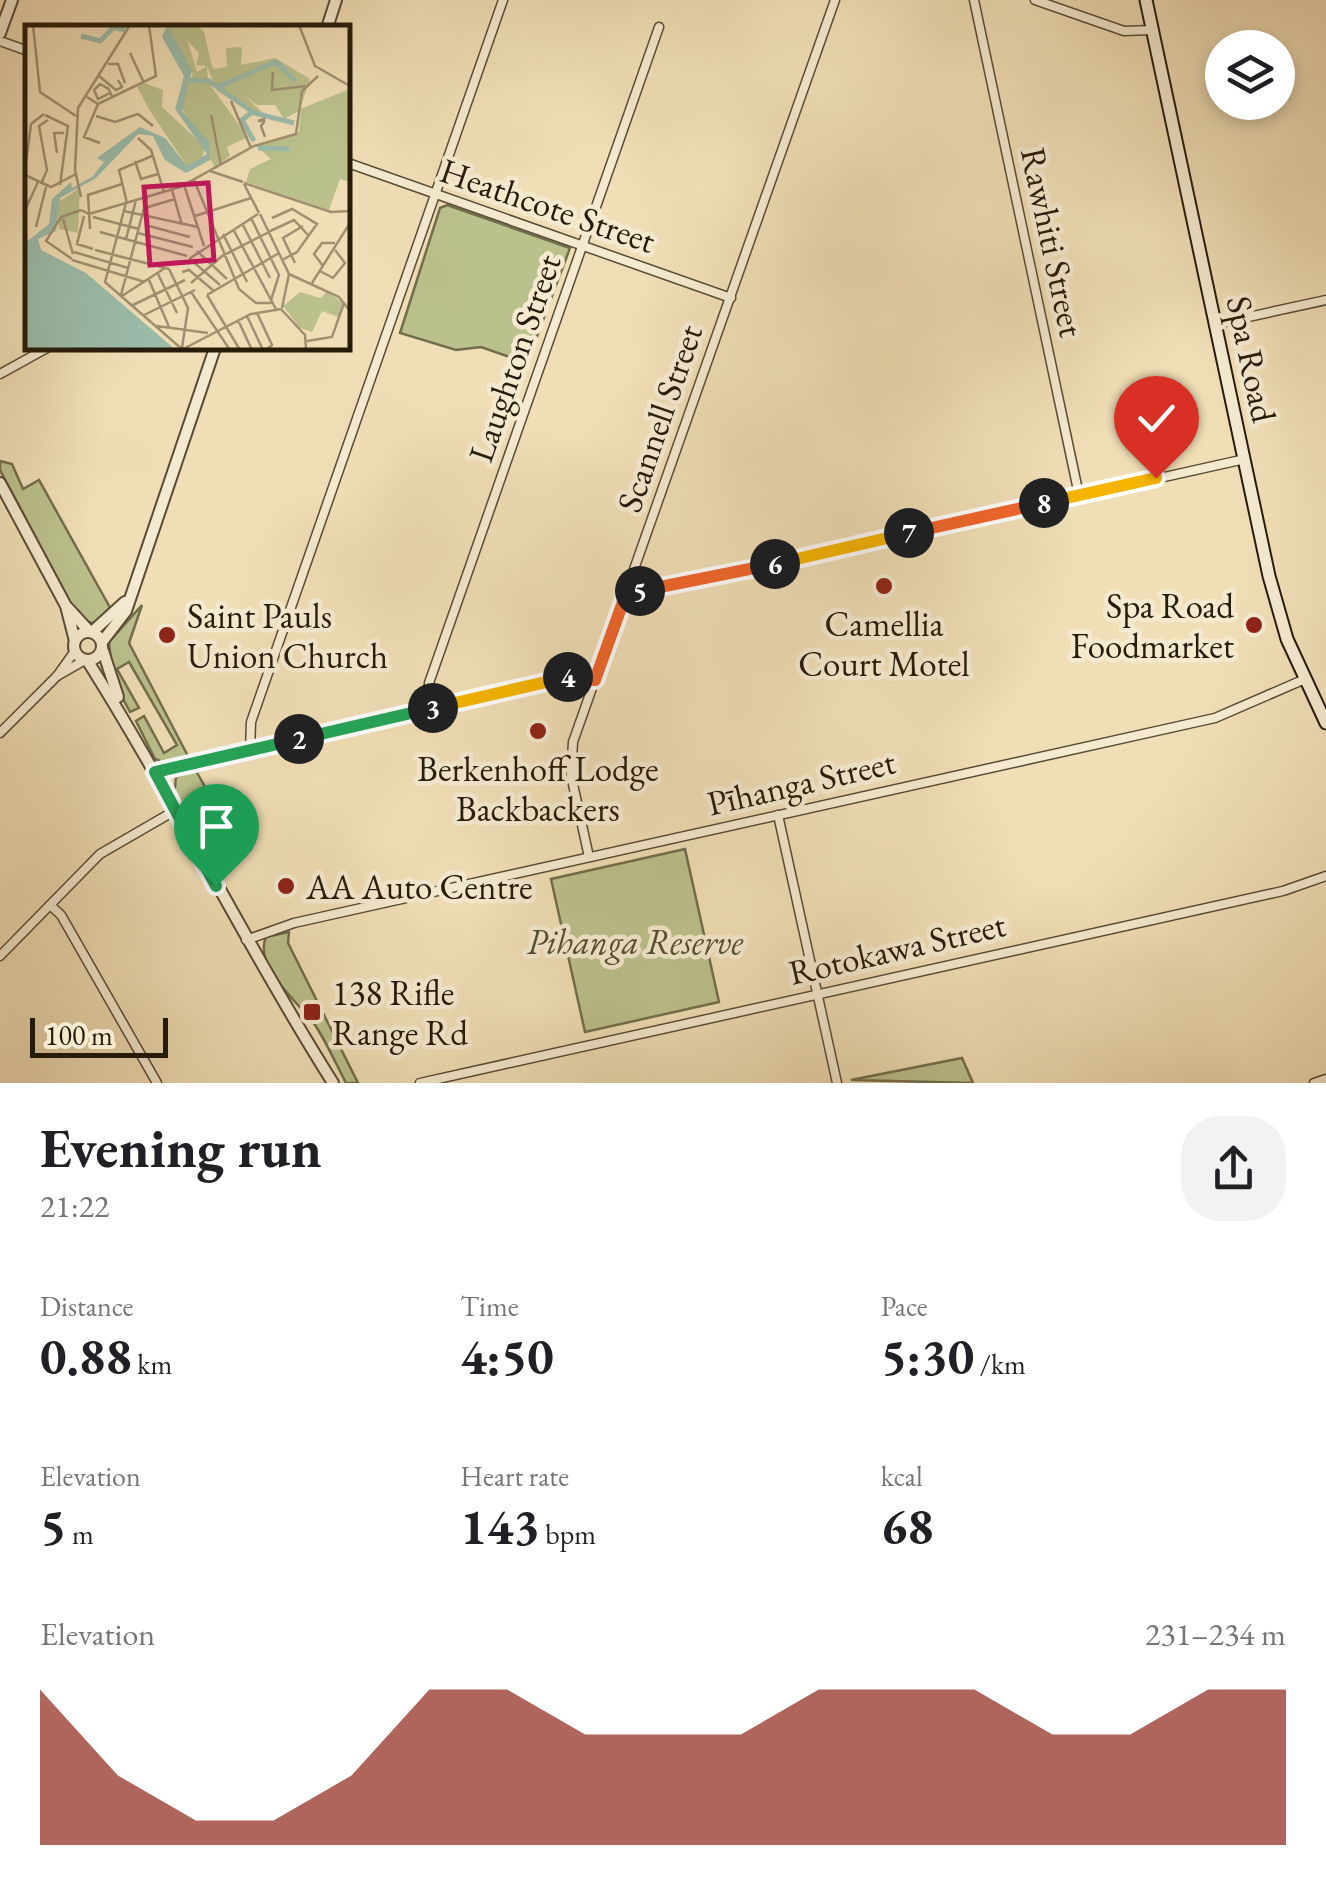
<!DOCTYPE html>
<meta charset="utf-8">
<style>
body{margin:0;font-family:"EB Garamond",serif;background:#f2f2f2;color:#202124;height:100vh;display:flex;flex-direction:column;font-size:38px;white-space:nowrap}
*{box-sizing:border-box;margin:0}
p{font-size:32px;color:#757577}
.icon{flex:none;width:55px;height:55px;fill:none;stroke:currentColor;stroke-width:2;stroke-linecap:round;stroke-linejoin:round}
.map{position:relative;height:1083px;overflow:hidden}
.drawer{display:flex;flex-direction:column;background:#fff;flex:1}
.drawer>*{flex:none}
.tools{position:absolute;left:1205px;top:30px;display:grid;gap:20px}
.tools a{display:grid;place-items:center;width:90px;height:90px;border-radius:50%;background:#fff;box-shadow:0 5px 15px #0003;font-size:50px}
.scale{position:absolute;left:30px;bottom:25px;width:138px;box-sizing:border-box;padding-left:10px;border:5px solid #271b0a;border-top:0;font-size:28px;line-height:35px;white-space:nowrap;color:#271b0a;-webkit-text-stroke:8px #f5ead0;paint-order:stroke}
.pin{position:absolute;display:grid;place-items:center;width:85px;height:85px;color:#fff;margin:-102px -42px;border-radius:50% 50% 50% 0;rotate:-45deg;box-shadow:0 0 10px #0007}
.pin .icon{rotate:45deg}
.km{position:absolute;width:50px;height:50px;margin:-25px;border-radius:50%;background:#222;color:#fff;font-size:28px;line-height:50px;text-align:center}
.round{display:grid;place-items:center;flex:none;width:105px;height:105px;border-radius:40px;background:#f2f2f2}
.summary{display:flex;align-items:center;justify-content:space-between;height:170px;padding:0 40px}
h1{font-size:55px;font-weight:700;line-height:75px}
.figures{display:grid;grid-template-columns:repeat(3,1fr);gap:15px;height:170px;padding:10px 40px}
.figures div{display:grid;align-content:center}
.figures b{font-size:50px;font-weight:700}
.figures small{font-size:28px;font-weight:400}
.figures p{font-size:28px}
.chart{height:280px;padding:20px 40px}
.chart p{display:flex;justify-content:space-between}
.chart svg{width:100%;height:180px;margin-top:10px;fill:#8f2418;opacity:.7}
.map>svg:first-child{display:block}
</style>
<div class="map">
<svg width="1326" height="1083" viewBox="0 0 1326 1083">
<rect width="100%" height="100%" fill="#f0deb6"/>
<filter id="stains"><feTurbulence type="fractalNoise" baseFrequency=".002" numOctaves="4"/><feColorMatrix values="0 0 0 0 .2 0 0 0 0 .09 0 0 0 0 .02 0 0 0 .5 -.17"/></filter>
<radialGradient id="worn" r=".72"><stop offset=".6" stop-color="#630" stop-opacity="0"/><stop offset="1" stop-color="#630" stop-opacity=".3"/></radialGradient>
<g fill="#bbc18d" stroke="#716e4c" stroke-width="2.5">
<polygon points="447,205 570,248 527,363 481,347 456,350 400,333 440,208"/>
<polygon points="0,461 12,464 23,489 39,480 113,613 94,624 84,620 71,604 0,470"/>
<polygon points="142,605 129,643 189,758 165,763 155,759 136,721 144,716 164,753 177,745 129,662 117,669 139,708 130,712 113,680 109,642"/>
<polygon points="195,769 235,840 228,841 206,801 200,804 202,830 225,872 219,875 174,796 176,777"/>
<polygon points="685,849 719,1002 585,1032 551,879"/>
<path d="M289 932 288 943 358 1083H346C336 1064 327 1043 315 1025 299 1002 253 968 266 937Z"/>
<polygon points="962,1058 973,1083 851,1080"/>
</g>
<g fill="none" stroke-linecap="round" stroke-linejoin="round">
<defs>
<g id="minor">
<polyline points="974,0 1079,495"/>
<polyline points="1035,0 1124,31 1153,30"/>
<polyline points="0,41 28,51"/>
<polyline points="348,163 731,298"/>
<polyline points="1216,324 1326,300"/>
<polyline points="0,374 47,348"/>
<polyline points="629,588 657,590 1245,459"/>
<polyline points="57,676 85,660"/>
<polyline points="428,709 429,683 659,27"/>
<polyline points="0,733 57,676 75,651"/>
<polyline points="250,750 251,722 503,0"/>
<polyline points="155,773 569,677 595,680"/>
<polyline points="778,815 837,1083"/>
<polyline points="589,857 571,775 573,742 835,0"/>
<polyline points="50,905 61,915 157,1083"/>
<polyline points="246,940 294,923 1215,718 1305,679"/>
<polyline points="0,956 100,854 176,810"/>
<polyline points="420,1083 1283,891 1326,876"/>
<polyline points="1314,1083 1326,1079"/>
</g>
<g id="tertiary">
<polyline points="327,28 336,0"/>
<polyline points="0,33 12,0"/>
<polyline points="0,483 66,606 75,641"/>
<polyline points="67,607 89,631"/>
<circle cx="88" cy="646" r="14"/>
<polyline points="92,632 125,602"/>
<polyline points="102,642 126,611 215,348"/>
<polyline points="103,651 118,697"/>
<path d="M87 660C174 798 246 945 333 1083"/>
</g>
<polyline id="secondary" points="1146,0 1269,576 1287,639 1326,723"/>
</defs>
<use href="#minor" stroke="#594c35" stroke-width="11"/>
<use href="#tertiary" stroke="#594c35" stroke-width="14"/>
<use href="#secondary" stroke="#271b0a" stroke-width="15"/>
<use href="#minor" stroke="#f5ead0" stroke-width="8"/>
<use href="#tertiary" stroke="#f5ead0" stroke-width="10"/>
<use href="#secondary" stroke="#f5ead0" stroke-width="11"/>
</g>
<g fill="none" stroke-linecap="round" stroke-linejoin="round">
<defs>
<polyline id="split-1" points="164,770 155,772 216,886"/>
<polyline id="split-2" points="164,770 299,739"/>
<polyline id="split-3" points="299,739 433,708"/>
<polyline id="split-4" points="433,708 568,677"/>
<polyline id="split-5" points="568,677 595,680 628,588 640,591"/>
<polyline id="split-6" points="640,591 775,564"/>
<polyline id="split-7" points="775,564 909,533"/>
<polyline id="split-8" points="909,533 1044,503"/>
<polyline id="split-9" points="1044,503 1156,478"/>
</defs>
<use href="#split-1" stroke="#fff" stroke-width="20"/>
<use href="#split-2" stroke="#fff" stroke-width="20"/>
<use href="#split-3" stroke="#fff" stroke-width="20"/>
<use href="#split-4" stroke="#fff" stroke-width="20"/>
<use href="#split-5" stroke="#fff" stroke-width="20"/>
<use href="#split-6" stroke="#fff" stroke-width="20"/>
<use href="#split-7" stroke="#fff" stroke-width="20"/>
<use href="#split-8" stroke="#fff" stroke-width="20"/>
<use href="#split-9" stroke="#fff" stroke-width="20"/>
<use href="#split-1" stroke="#22a559" stroke-width="12"/>
<use href="#split-2" stroke="#22a559" stroke-width="12"/>
<use href="#split-3" stroke="#22a559" stroke-width="12"/>
<use href="#split-4" stroke="#f5b400" stroke-width="12"/>
<use href="#split-5" stroke="#f0652b" stroke-width="12"/>
<use href="#split-6" stroke="#f0652b" stroke-width="12"/>
<use href="#split-7" stroke="#f5b400" stroke-width="12"/>
<use href="#split-8" stroke="#f0652b" stroke-width="12"/>
<use href="#split-9" stroke="#f5b400" stroke-width="12"/>
</g>
<g fill="#8f2418" stroke="#f5ead0" stroke-width="4">
<circle cx="884" cy="586" r="10"/>
<circle cx="1254" cy="625" r="10"/>
<circle cx="167" cy="635" r="10"/>
<circle cx="538" cy="731" r="10"/>
<circle cx="286" cy="886" r="10"/>
<rect x="302" y="1002" width="20" height="20" rx="5"/>
</g>
<g text-anchor="middle" dominant-baseline="central" stroke-width="9" stroke-linejoin="round" paint-order="stroke">
<g font-size="35" fill="#271b0a" stroke="#f5ead0">
<text transform="translate(548 205) rotate(19)">Heathcote Street</text>
<text transform="translate(1053 242) rotate(78)">Rawhiti Street</text>
<text transform="translate(514 358) rotate(-71)">Laughton Street</text>
<text transform="translate(1252 359) rotate(78)">Spa Road</text>
<text transform="translate(659 418) rotate(-71)">Scannell Street</text>
<text transform="translate(801 782) rotate(-13)">Pīhanga Street</text>
<text transform="translate(897 948) rotate(-13)">Rotokawa Street</text>
</g>
<g font-size="35" fill="#271b0a" stroke="#f5ead0" text-anchor="start">
<text x="1234" y="605" text-anchor="end">Spa Road<tspan x="1234" dy="40">Foodmarket</tspan></text>
<text x="187" y="615">Saint Pauls<tspan x="187" dy="40">Union Church</tspan></text>
<text x="884" y="623" text-anchor="middle">Camellia<tspan x="884" dy="40">Court Motel</tspan></text>
<text x="538" y="768" text-anchor="middle">Berkenhoff Lodge<tspan x="538" dy="40">Backbackers</tspan></text>
<text x="306" y="886">AA Auto Centre</text>
<text x="332" y="992">138 Rifle<tspan x="332" dy="40">Range Rd</tspan></text>
</g>
<g font-size="35" font-style="italic" fill="#534d31" stroke="#f5ead0">
<text x="635" y="941">Pihanga Reserve</text>
</g>
</g>
<g transform="translate(25 25)">
<rect width="325" height="325" fill="#f0deb6"/>
<path d="M162 14 172 47 182 41 183 57 223 112 202 122 205 131 190 142 155 80 168 49 157 32ZM217 22 216 40 250 34 285 54 275 84 325 64V157L315 154 304 185 221 157 225 144 246 134 231 121 274 107 276 85 259 94 250 80H232L187 47 183 33 189 44 202 42 201 23ZM119 58 138 65 137 82 180 122 176 137 162 141V127L125 86 112 62ZM55 163 53 208 34 204 32 178ZM275 267 296 273 301 267 319 278 313 292 297 286 287 307 275 303 258 281Z" fill="#bbc18d"/>
<path d="M142 0H172L179 7 188 46 250 33 285 54 272 59 254 40 229 47 219 70 237 87 229 88 192 66 182 41 171 40 174 28 162 15 157 32ZM165 58 177 76 163 81 188 100 191 131 185 135 184 117 155 80ZM125 86 150 108 163 127 162 141Z" fill="#bbc18d"/>
<path d="M142 0 167 45 157 86 184 117 185 135 161 148 140 135 128 111 113 109 71 153 35 173 31 206 13 214 16 225 61 248 151 325H0V218L24 199 27 174 46 157 47 163 67 152 79 137 72 133 115 102 140 113 162 141 182 129 150 84 159 51 137 12Z" fill="#9bbcab"/>
<path fill="none" stroke="#9bbcab" stroke-width="5" d="M56 11 75 16 89 2 100 5M162 55 184 56 229 88 269 98M192 62 251 37 270 56M226 88 217 95 229 116M233 123 264 124"/>
<path fill="none" stroke="#a09071" stroke-width="2.5" d="M8 0 15 67 51 91M274 0 290 41 325 61M105 28 119 58M83 39H93L100 58M248 47 247 65 280 61M74 51 91 65 97 62 93 55M85 68 73 74 69 65 75 59 82 63H83L87 71M62 72 73 79 131 51 124 0M206 76 226 123M73 79 59 112 75 118M20 90 43 101 35 160M186 90 196 140M71 91 90 97 113 89 128 101M239 96H233L239 94V97L236 101 240 112M113 113 126 125 139 167M32 128 29 108H39M110 136 116 154 133 149M0 146 6 99 19 89M185 146 218 157M0 150 26 162 51 149M169 155 214 264 231 278H248M219 158 306 187 325 186M16 159 22 145 14 101 23 95M219 159 234 188M159 160 179 221M147 165 157 200M56 172 50 145 53 83 105 0M101 178 80 257 158 325M102 178 94 145 127 131M120 183 150 174M0 185 13 157M56 185 64 189 155 162 229 121 271 109 277 66 293 51M99 186 173 202M235 189 264 249 257 283M59 191 52 219 68 224M170 191 226 173M68 192 114 204M226 193 254 250 246 275M247 193 267 184 292 199 272 227 257 235M38 194 48 229M217 198 245 253M124 201 165 212M11 202 21 162M65 204 63 170 97 159M208 204 252 286M75 207 162 231M243 207 269 195 284 211M113 208 168 222M198 209 222 257M101 214 111 175M70 225 144 244M172 226 202 254M49 227 103 243M47 234 21 216 36 192 56 185M164 234 233 189M165 234 195 260M47 235 120 257M270 238 258 213 278 201M298 241 289 229 297 218H310M144 244 163 283 157 323M295 246 308 253 320 238 310 225M157 247 164 245 189 266M133 249 152 288M264 249 314 272 325 286M124 255 144 302M166 258 197 231 244 207M287 258 325 198M166 267 205 325M96 270 122 172M182 270 254 228M182 270 215 325M97 271 140 243M108 280 160 255M256 284 280 310 281 325M232 288 247 320 241 325M119 290 170 265M222 291 238 325M213 295 227 325M132 301 183 308M282 316 307 312 319 278M158 324 226 289 256 284"/>
<path fill="#c2185b" fill-opacity="0.15" stroke="#c2185b" stroke-width="5" d="M183 158 189 235 125 240 119 162Z"/>
<rect width="325" height="325" fill="none" stroke="#271b0a" stroke-width="5"/>
</g>
<rect width="100%" height="100%" filter="url(#stains)"/>
<rect width="100%" height="100%" fill="url(#worn)"/>
</svg>
<div class="tools">
<a><svg class="icon" aria-label="layers" viewBox="0 0 24 24"><path d="M12 4l9 5-9 5-9-5zM3 14l9 5 9-5"/></svg></a>
</div>
<div class="scale">100 m</div>
<div class="pin" style="left:216px;top:886px;background:#1e9e55"><svg class="icon" aria-label="arrive" viewBox="0 0 24 24"><path d="M6 21V4h12l-3 4 3 4H6"/></svg></div>
<div class="pin" style="left:1156px;top:478px;background:#d93025"><svg class="icon" aria-label="check" viewBox="0 0 24 24"><path d="M5 12l5 5 9-10"/></svg></div>
<b class="km" style="left:299px;top:739px">2</b>
<b class="km" style="left:433px;top:708px">3</b>
<b class="km" style="left:568px;top:677px">4</b>
<b class="km" style="left:640px;top:591px">5</b>
<b class="km" style="left:775px;top:564px">6</b>
<b class="km" style="left:909px;top:533px">7</b>
<b class="km" style="left:1044px;top:503px">8</b>
</div>
<section class="drawer">
<div class="summary"><div><h1>Evening run</h1><p>21:22</p></div><a class="round"><svg class="icon" aria-label="share" viewBox="0 0 24 24"><path d="M12 15V3M7 8l5-5 5 5M5 13v7h14v-7"/></svg></a></div>
<div class="figures">
<div><p>Distance</p><b>0.88<small> km</small></b></div>
<div><p>Time</p><b>4:50</b></div>
<div><p>Pace</p><b>5:30<small> /km</small></b></div>
</div>
<div class="figures">
<div><p>Elevation</p><b>5<small> m</small></b></div>
<div><p>Heart rate</p><b>143<small> bpm</small></b></div>
<div><p>kcal</p><b>68</b></div>
</div>
<div class="chart"><p><span>Elevation</span>231–234 m</p>
<svg viewBox="0 0 160 44" preserveAspectRatio="none"><path d="M0 44V6L10 27L20 38L30 38L40 27L50 6L60 6L70 17L80 17L90 17L100 6L110 6L120 6L130 17L140 17L150 6L160 6V44z"/></svg>
</div>
</section>
